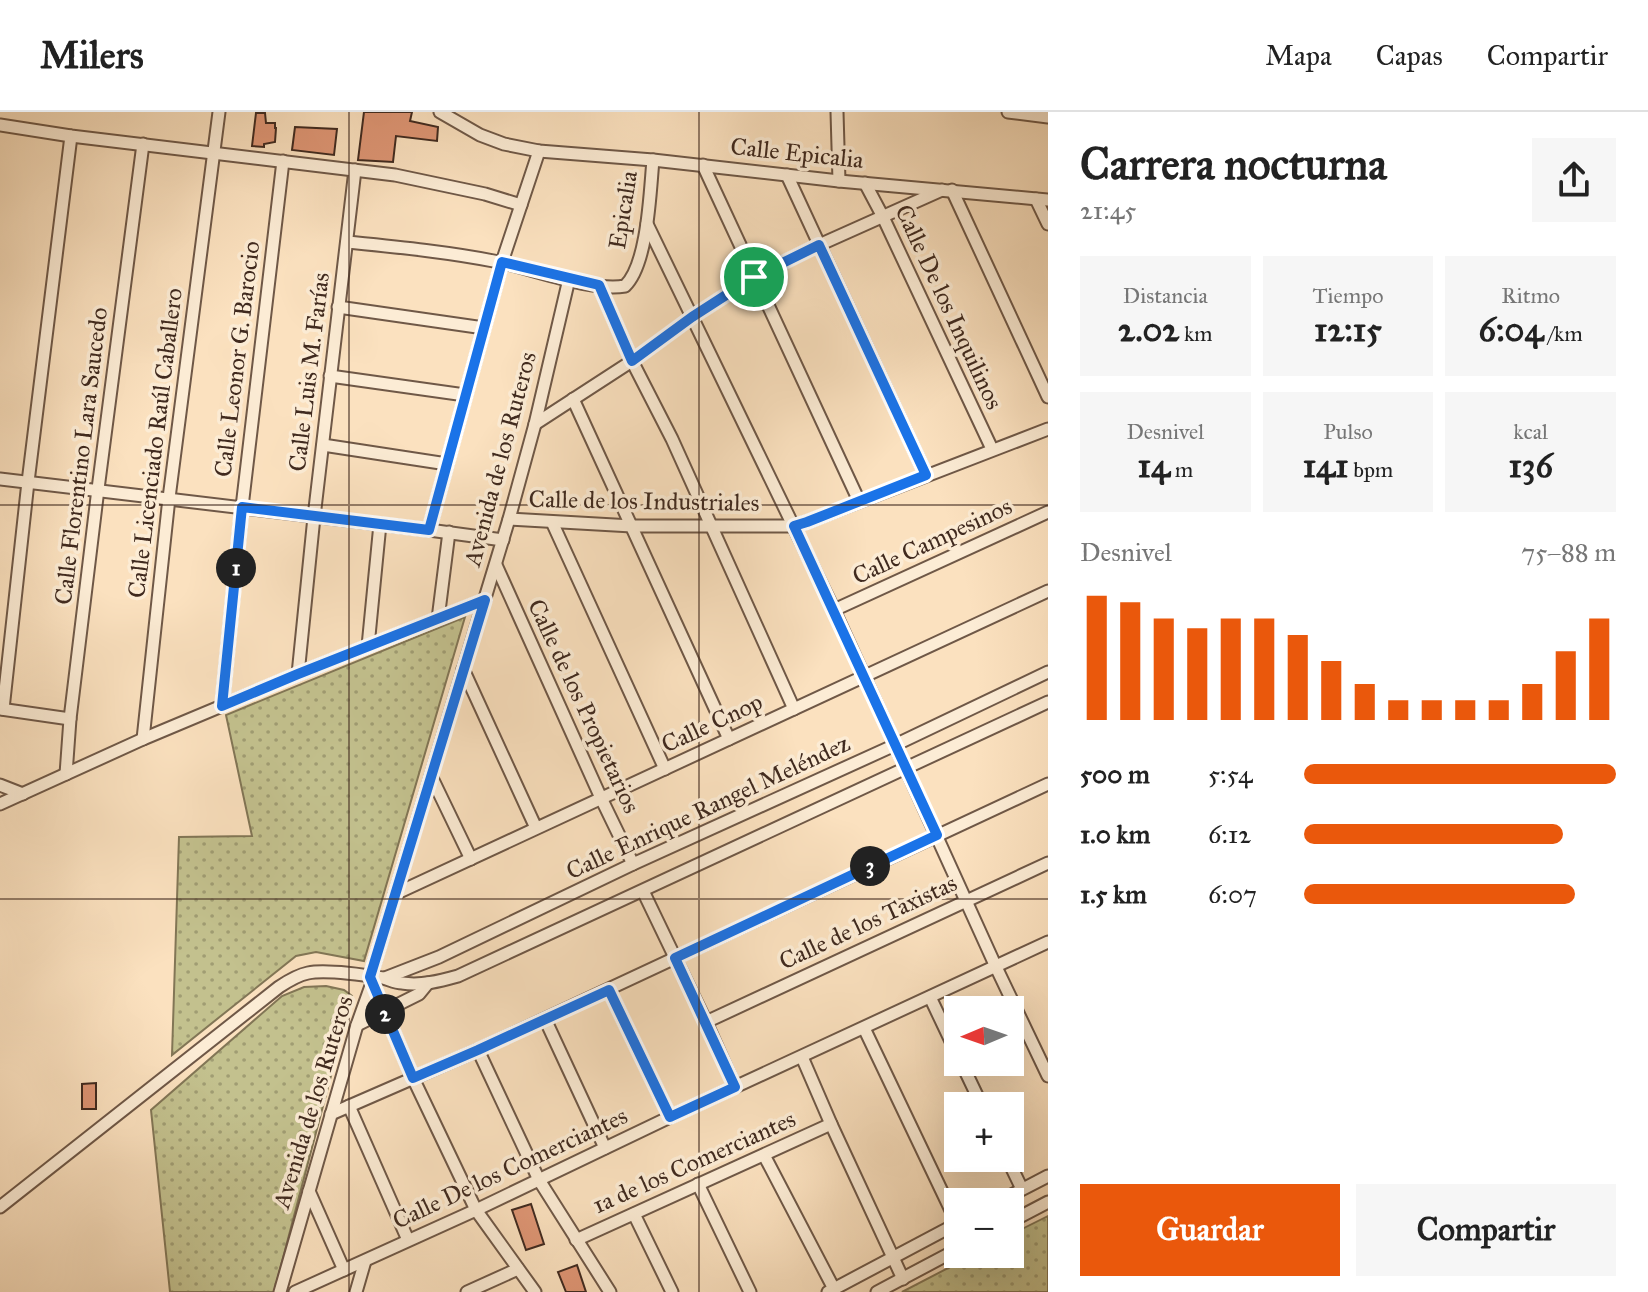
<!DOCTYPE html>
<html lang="es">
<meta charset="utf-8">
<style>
body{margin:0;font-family:"IM FELL Great Primer",serif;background:#f6f6f6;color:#222;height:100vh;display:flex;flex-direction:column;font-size:30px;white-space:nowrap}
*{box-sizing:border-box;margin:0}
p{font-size:26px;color:#767676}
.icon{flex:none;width:44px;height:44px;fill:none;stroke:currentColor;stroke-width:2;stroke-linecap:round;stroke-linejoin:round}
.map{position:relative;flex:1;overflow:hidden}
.details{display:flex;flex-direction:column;background:#fff;width:600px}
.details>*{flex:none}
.needle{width:52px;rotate:268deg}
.controls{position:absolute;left:944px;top:884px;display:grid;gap:16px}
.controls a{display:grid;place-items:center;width:80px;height:80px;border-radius:0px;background:#fff;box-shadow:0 8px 32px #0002;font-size:40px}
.pin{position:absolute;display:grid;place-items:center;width:68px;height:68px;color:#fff;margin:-34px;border:4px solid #fff;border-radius:50%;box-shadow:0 2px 8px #0007}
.km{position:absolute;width:40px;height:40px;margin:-20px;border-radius:50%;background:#222;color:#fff;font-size:22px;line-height:40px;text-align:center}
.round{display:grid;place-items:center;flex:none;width:84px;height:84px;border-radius:0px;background:#f6f6f6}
.head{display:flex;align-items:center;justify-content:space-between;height:136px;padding:0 32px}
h1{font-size:44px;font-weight:700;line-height:60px}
.metrics{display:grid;grid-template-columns:repeat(3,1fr);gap:12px;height:136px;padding:8px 32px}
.metrics div{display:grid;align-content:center;border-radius:0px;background:#f6f6f6;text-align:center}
.metrics b{font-size:34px;font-weight:700}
.metrics small{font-size:22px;font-weight:400}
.metrics p{font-size:22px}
.chart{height:224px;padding:16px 32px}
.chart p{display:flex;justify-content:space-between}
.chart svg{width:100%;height:144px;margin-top:8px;stroke:#ea580c;stroke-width:6}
.primary-button{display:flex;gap:16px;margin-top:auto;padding:16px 32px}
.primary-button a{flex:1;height:92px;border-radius:0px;background:#ea580c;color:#fff;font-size:32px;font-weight:700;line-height:92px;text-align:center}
.primary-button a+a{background:#f6f6f6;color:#222}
ul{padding:0 32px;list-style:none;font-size:26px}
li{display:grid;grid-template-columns:128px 96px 1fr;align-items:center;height:60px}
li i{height:20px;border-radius:10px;background:#ea580c}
header{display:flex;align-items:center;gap:48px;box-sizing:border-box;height:112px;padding:0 40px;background:#fff;border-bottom:2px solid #e0e0e0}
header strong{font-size:38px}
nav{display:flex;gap:44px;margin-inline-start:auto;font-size:28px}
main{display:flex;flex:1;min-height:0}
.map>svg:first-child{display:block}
</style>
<header>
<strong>Milers</strong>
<nav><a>Mapa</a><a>Capas</a><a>Compartir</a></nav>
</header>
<main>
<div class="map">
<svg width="1048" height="1180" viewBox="0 0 1048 1180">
<defs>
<pattern id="grass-dots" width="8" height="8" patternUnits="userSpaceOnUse" patternTransform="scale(2)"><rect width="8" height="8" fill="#c3c18e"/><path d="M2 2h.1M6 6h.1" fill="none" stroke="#a09d73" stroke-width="1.8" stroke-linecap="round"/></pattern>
</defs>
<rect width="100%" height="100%" fill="#fbe1bf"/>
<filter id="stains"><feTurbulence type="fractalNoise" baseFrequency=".0025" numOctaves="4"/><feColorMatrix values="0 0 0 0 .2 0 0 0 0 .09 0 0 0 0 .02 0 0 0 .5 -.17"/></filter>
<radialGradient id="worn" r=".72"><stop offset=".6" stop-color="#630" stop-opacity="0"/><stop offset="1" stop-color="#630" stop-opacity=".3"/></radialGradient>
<g fill="url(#grass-dots)" stroke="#827656" stroke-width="2">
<polygon points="465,505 364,849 316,840 296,844 172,943 179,725 252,724 226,603"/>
<polygon points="326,874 344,878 352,884 274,1180 170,1180 151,998 282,884 304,875"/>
<polygon points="1048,1104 1048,1180 902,1180 975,1142 1010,1142 1010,1123"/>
</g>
<g fill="#de9574" stroke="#402a1f" stroke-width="2">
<polygon points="364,0 412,0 410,9 438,15 437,29 396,24 393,50 358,48"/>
<polygon points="256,1 265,1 266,11 275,11 275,16 276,16 275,30 264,32 264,35 252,34"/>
<polygon points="295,15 337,17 334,43 292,38"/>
<polygon points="96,971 96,997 82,997 82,972"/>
<polygon points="531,1092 544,1132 526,1138 512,1098"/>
<polygon points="577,1153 586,1180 566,1180 558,1160"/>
</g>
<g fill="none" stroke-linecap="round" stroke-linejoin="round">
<defs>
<g id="minor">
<polyline points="440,0 480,23 504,32 539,39 653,48 839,69 1048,88"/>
<polyline points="837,0 839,69"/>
<polyline points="1008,0 1048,5"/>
<polyline points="0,13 71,24 395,63 485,82 521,93"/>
<polyline points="703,53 859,389"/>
<polyline points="787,63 926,363"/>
<polyline points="865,71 883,105 992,337"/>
<polyline points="952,78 1048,285"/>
<polyline points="1036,87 1048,112"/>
<polyline points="647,112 834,498 996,855 1048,964"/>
<path d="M347 130C397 135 449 140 499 150 533 157 592 180 625 174 648 152 650 79 653 48"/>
<polyline points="599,173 632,249 672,327 794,597"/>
<polyline points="338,195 484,216"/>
<polyline points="330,264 465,283"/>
<polyline points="573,287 729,627"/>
<polyline points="535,312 632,249 692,205 754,165 819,133 942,78"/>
<polyline points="323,333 447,352"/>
<polyline points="0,367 429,418 503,428"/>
<polyline points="509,407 632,414 794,414 807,410 1048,317"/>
<polyline points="552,410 665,657"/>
<polyline points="429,418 502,150 539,39"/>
<polyline points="496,453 601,686 633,752"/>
<polyline points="834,498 1048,400"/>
<polyline points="438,507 449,420"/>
<polyline points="368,534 380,412"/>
<polyline points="463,557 536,716"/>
<polyline points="298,562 314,405 355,58"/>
<polyline points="222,594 242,395 283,49"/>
<polyline points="0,597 70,607"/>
<polyline points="3,597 28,370 71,24"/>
<polyline points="143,627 169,386 219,0"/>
<polyline points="66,662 70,607 98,377 143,32"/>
<polyline points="431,664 471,747"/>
<polyline points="0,673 23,682"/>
<polyline points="0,692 143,627 298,562 485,488"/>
<polyline points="643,779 706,910 735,975"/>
<polyline points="395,782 1048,479"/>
<polyline points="385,866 439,845 633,752 895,633 1048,560"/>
<polyline points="609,878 670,1005"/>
<polyline points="930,885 958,944"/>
<polyline points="545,907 605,1036"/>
<polyline points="706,910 1048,751"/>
<polyline points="357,913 419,882 428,871"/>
<polyline points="864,916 957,1111"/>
<polyline points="478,938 539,1068 610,1180"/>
<polyline points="802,945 831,1012 903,1167"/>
<polyline points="961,950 982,994"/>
<polyline points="349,994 408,1128"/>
<polyline points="331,1002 478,938 1048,672"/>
<polyline points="764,1043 834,1177"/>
<polyline points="1007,1046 1022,1077"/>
<polyline points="698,1072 750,1180"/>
<polyline points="309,1079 344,1158"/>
<polyline points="998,1090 1048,1064"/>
<path d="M0 1095 279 875C288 869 298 863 308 861 327 857 364 863 383 866 390 868 395 871 402 871 421 874 440 869 458 864L1048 590"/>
<polyline points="634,1102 672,1180"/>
<polyline points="1010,1110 1048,1090"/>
<polyline points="576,1128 831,1012"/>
<polyline points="280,1180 357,913 372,871"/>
<polyline points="295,1180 476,1098 670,1005 1048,830"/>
<polyline points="356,1180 365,1149"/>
<polyline points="467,1180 518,1157"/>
<polyline points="535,1180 476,1098 413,966 370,865 509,407 535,312 569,167"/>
<polyline points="828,1180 958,1111"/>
<polyline points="877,1180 958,1137"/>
</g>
</defs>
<use href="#minor" stroke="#6f5847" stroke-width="15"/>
<use href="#minor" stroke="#fcecd5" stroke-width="11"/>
</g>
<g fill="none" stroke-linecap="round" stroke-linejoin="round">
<defs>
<polygon id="route" points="819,133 926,363 807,410 794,414 937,723 675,846 735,975 670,1005 609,878 478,938 413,966 370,865 485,488 298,562 222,594 242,395 429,418 502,150 599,173 632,249 692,205 754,165"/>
</defs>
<use href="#route" stroke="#fff" stroke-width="16"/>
<use href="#route" stroke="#1a73e8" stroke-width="10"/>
</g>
<path fill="none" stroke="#402a1f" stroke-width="2" stroke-opacity="0.55" d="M349 0V1180M699 0V1180M0 393H1048M0 787H1048"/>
<g text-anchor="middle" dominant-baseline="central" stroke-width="7" stroke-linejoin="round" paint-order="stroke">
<g font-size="24" fill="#402a1f" stroke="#fcecd5">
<text transform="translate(797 41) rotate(6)">Calle Epicalia</text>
<text transform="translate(623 98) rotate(-81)">Epicalia</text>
<text transform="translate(949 195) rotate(65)">Calle De los Inquilinos</text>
<text transform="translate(237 247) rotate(-83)">Calle Leonor G. Barocio</text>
<text transform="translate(309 260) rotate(-83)">Calle Luis M. Farías</text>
<text transform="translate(155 331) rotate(-83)">Calle Licenciado Raúl Caballero</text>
<text transform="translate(81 344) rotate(-83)">Calle Florentino Lara Saucedo</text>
<text transform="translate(500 347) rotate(-75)">Avenida de los Ruteros</text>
<text transform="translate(644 389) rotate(1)">Calle de los Industriales</text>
<text transform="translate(932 429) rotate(-25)">Calle Campesinos</text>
<text transform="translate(584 594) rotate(65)">Calle de los Propietarios</text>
<text transform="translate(712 611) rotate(-25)">Calle Cnop</text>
<text transform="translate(708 695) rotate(-25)">Calle Enrique Rangel Meléndez</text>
<text transform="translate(868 810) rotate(-25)">Calle de los Taxistas</text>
<text transform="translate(313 990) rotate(-73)">Avenida de los Ruteros</text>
<text transform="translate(694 1050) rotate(-24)">1a de los Comerciantes</text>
<text transform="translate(510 1056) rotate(-25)">Calle De los Comerciantes</text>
</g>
</g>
<rect width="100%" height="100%" filter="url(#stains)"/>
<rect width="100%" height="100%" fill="url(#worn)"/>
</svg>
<div class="controls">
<a><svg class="needle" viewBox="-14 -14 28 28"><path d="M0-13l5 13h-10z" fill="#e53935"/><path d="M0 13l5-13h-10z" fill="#767676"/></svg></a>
<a>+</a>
<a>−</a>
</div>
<div class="pin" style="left:754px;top:165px;background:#1e9e55"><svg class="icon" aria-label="arrive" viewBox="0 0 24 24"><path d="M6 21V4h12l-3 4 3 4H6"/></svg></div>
<b class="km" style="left:236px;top:456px">1</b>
<b class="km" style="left:385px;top:902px">2</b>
<b class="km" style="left:870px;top:754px">3</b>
</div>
<section class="details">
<div class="head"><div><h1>Carrera nocturna</h1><p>21:45</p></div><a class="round"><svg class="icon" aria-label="share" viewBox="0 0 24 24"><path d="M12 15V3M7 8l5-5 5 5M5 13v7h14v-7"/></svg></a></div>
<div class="metrics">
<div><p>Distancia</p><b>2.02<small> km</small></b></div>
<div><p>Tiempo</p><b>12:15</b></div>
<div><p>Ritmo</p><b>6:04<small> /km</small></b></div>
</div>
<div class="metrics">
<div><p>Desnivel</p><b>14<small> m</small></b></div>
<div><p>Pulso</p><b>141<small> bpm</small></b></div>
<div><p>kcal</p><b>136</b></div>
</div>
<div class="chart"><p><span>Desnivel</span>75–88 m</p>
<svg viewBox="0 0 160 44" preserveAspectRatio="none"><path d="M5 44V6M15 44V8M25 44V13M35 44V16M45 44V13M55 44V13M65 44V18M75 44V26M85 44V33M95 44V38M105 44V38M115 44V38M125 44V38M135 44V33M145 44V23M155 44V13"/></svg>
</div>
<ul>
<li><b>500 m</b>5:54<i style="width:100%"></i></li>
<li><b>1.0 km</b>6:12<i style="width:83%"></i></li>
<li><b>1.5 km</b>6:07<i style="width:87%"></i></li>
</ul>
<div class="primary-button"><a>Guardar</a><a>Compartir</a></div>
</section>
</main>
